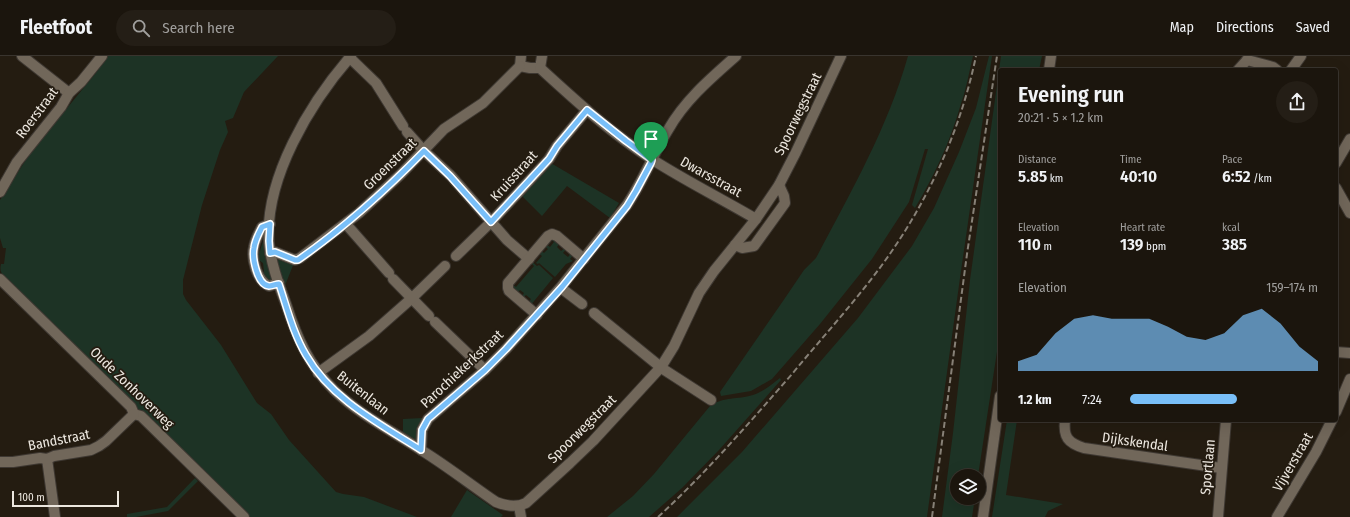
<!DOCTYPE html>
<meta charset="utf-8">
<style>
body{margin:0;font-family:"Fira Sans Condensed",sans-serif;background:#241e16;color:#f1f3f6;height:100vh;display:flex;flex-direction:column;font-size:15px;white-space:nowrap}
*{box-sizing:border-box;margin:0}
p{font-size:13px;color:#a09f9d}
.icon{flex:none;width:22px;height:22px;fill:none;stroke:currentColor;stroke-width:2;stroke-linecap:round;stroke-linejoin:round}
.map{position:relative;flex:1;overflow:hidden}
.panel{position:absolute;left:998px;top:12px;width:340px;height:354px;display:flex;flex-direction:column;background:#1b150d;border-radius:4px;box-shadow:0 4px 16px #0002,0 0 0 1px #39342e}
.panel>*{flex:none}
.tools{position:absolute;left:950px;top:413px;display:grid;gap:8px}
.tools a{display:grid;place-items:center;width:36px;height:36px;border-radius:50%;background:#1b150d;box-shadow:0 4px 16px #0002,0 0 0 1px #39342e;font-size:20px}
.scale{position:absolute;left:12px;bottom:10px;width:107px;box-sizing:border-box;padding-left:4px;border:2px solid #ece7df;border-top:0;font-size:11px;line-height:14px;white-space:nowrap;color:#ece7df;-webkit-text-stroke:3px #241c11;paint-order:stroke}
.pin{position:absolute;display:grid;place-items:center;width:34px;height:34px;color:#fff;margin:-41px -17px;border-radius:50% 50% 50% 0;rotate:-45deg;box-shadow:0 0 4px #0007}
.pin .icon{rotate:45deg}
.round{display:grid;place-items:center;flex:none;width:42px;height:42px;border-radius:21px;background:#241e16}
.summary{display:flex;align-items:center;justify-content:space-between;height:68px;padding:0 20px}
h1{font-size:22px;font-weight:600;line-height:30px}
.stats{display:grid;grid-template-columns:repeat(3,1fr);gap:6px;height:68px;padding:4px 20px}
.stats div{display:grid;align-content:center}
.stats b{font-size:17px;font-weight:600}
.stats small{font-size:11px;font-weight:400}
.stats p{font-size:11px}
.chart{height:112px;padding:8px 20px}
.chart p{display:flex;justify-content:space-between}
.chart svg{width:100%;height:72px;margin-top:4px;fill:#79bff8;opacity:.7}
ul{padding:0 20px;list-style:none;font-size:13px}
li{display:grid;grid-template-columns:64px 48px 1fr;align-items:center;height:30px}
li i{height:10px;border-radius:5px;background:#79bff8}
header{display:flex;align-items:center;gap:24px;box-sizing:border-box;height:56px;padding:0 20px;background:#1b150d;border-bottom:1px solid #39342e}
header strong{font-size:19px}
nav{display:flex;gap:22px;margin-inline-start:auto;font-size:14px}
.search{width:280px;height:36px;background:#241e16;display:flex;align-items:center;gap:10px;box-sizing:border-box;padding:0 14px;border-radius:22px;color:#a09f9d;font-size:15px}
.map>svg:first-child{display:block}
</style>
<header>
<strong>Fleetfoot</strong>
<div class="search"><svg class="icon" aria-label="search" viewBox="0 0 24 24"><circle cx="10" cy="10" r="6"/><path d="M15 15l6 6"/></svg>Search here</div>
<nav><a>Map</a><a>Directions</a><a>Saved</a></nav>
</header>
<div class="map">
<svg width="1350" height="461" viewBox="0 0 1350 461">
<rect width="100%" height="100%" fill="#241c11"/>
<g fill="#1d3325">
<path d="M108 0H278L244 36 233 62 225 65 228 76 220 94 202 149 183 224V238L186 244 221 289 257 347 271 358 289 384 336 436 343 438 364 441 417 461H249L143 359 135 353V348C92 305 48 262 3 222L4 220C0 216 0 213 1 208H4L6 192H3L0 182V144L31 96 95 18Z"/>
<path d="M908 0H973C969 17 966 34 960 51 950 86 934 120 915 152L912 149 928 93H925L909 146 872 203 820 268 772 323 751 335 721 340 720 336 783 245 804 214 816 202C851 136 888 71 908 0Z"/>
<polygon points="989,0 992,0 960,222 927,461 677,461 742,396 858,262 912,190 934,152 959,96 976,52"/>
<polygon points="1001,0 1042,0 1039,14 1000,14 1000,276 978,420 957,420 957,442 975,442 972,461 942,461 953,377 970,224"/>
<polygon points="549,106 619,147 610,162 567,130 542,160 521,139"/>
<polygon points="263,172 274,224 269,227 263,218 264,216 263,207 256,202 258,196 260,195 263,185 261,179"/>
<polygon points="549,182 560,187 557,191 561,195 566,191 567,192 563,197 568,201 572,196 574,198 570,203 573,205 566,208 555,221 539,207 538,208 536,207 542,200 537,196 539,193 544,197 548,193 543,189 545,187 550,191 554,186"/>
<polygon points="279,201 294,207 284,232 276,202"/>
<polygon points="530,204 537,210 539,209 553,222 530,250 527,248 531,243 526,239 522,243 521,242 524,237 520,234 516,238 511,227 516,231 534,210 529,205"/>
<path d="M780 322 781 324 719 394 682 432 649 461H607L633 440 654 418 710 350C725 340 737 344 753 339 763 336 772 328 780 322Z"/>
<polygon points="424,360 417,386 410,383 409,380 403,376 403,363 423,362"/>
<polygon points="1007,364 1017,364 1006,439 1063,448 1048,455 1045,461 992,461"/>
<polygon points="195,422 198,425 168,455 136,461 127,461 127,458 167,451"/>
<polygon points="467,434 503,459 501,461 451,461"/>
</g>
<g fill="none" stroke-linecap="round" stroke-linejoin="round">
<defs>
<g id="minor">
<polyline points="22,0 69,37"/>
<path d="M351 0C310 47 264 123 269 187 271 208 279 229 286 248 297 282 308 308 334 334 360 359 392 375 421 394 447 410 471 429 496 446 506 450 516 452 526 447L570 407 593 385 661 311 674 290 699 237 714 215 756 163 779 129 796 96 841 0"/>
<polyline points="521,0 520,10 530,12 540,12 542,0"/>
<polyline points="350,2 376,27 403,70"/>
<polyline points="1247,4 1273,11 1277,14"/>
<path d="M540 12C576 45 612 78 653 104 686 125 722 143 756 163"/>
<polyline points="1049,14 1051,0"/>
<polyline points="1238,14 1247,4"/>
<polyline points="1291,14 1301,0"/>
<polyline points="407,76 424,95 451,120 507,184 529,203"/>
<polyline points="1336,107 1350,83"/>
<polyline points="1336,132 1350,157"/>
<polyline points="0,136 17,106 61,51 69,37 81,26 102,0"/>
<path d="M270 168 262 171C259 177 255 184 254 191 251 203 257 225 269 230L279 227"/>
<polyline points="346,168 389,217"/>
<polyline points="735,189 742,192 754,190 785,147 784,140 779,129"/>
<polyline points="270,197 275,196 295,204 300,202 359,157 401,118 444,73 483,47 520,10"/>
<polyline points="456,200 491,166 517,138 549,103 557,90 587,54"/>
<polyline points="0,223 131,351 134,358 141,360 244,461"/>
<polyline points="393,223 429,260"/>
<polyline points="561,232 582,248"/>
<polyline points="594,257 663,313 711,344"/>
<polyline points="537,259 509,235 508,232 508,227 548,180 552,178 557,180 584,203"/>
<polyline points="435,266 485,314"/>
<polyline points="1336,296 1350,297"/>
<polyline points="318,317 369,280 411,243 445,210"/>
<polyline points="1336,356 1350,323"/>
<path d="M1065 364C1063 381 1068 387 1084 392L1221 412"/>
<path d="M421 394 422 374 428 363 485 314 506 293 561 231 627 149C643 125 653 99 668 74 685 44 711 22 736 0"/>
<polyline points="47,403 55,461"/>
<polyline points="0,406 13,406 40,402 47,403 54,400 91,394 99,390 106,385 134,358"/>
<polyline points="519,450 521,461"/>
<polyline points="983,461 1000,340"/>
<polyline points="1218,461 1226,364"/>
<polyline points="1277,461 1316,396 1332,364"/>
</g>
</defs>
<use href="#minor" stroke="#3e3832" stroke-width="12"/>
<use href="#minor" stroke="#71675a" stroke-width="10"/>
<g stroke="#878177" stroke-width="2" stroke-dasharray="6 3" stroke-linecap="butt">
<path d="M658 461C706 417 749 367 792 318 821 283 852 249 879 213 926 150 960 77 976 0"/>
<polyline points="932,461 967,198 997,0"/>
</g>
</g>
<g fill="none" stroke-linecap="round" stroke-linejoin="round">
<defs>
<path id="route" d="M587 54 626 85 652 104 651 107 636 135 627 150 562 231 506 293 485 314 428 363 422 374 421 394C380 368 331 343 306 299 293 277 287 252 279 228 276 228 272 230 269 230 257 229 252 201 254 192 255 184 259 177 262 171L270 168 269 185 270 197 275 196 295 204H298C344 172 385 135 424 95L450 120 491 166 549 103 557 90Z"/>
</defs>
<use href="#route" stroke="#fff" stroke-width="8"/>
<use href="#route" stroke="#79bff8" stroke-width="5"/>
</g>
<g text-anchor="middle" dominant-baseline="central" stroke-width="3.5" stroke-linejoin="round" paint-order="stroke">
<g font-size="14" fill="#ece7df" stroke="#241c11">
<text transform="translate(37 57) rotate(-53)">Roerstraat</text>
<text transform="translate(798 58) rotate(-64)">Spoorwegstraat</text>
<text transform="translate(390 108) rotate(-44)">Groenstraat</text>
<text transform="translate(514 120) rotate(-48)">Kruisstraat</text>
<text transform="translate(711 121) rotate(29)">Dwarsstraat</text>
<text transform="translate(462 313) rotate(-43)">Parochiekerkstraat</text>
<text transform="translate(132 332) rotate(44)">Oude Zonhoverweg</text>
<text transform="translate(363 337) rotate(38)">Buitenlaan</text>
<text transform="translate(582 373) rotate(-45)">Spoorwegstraat</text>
<text transform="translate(59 384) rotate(-11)">Bandstraat</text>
<text transform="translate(1135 386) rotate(8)">Dijkskendal</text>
<text transform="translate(1293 406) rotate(-60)">Vijverstraat</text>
<text transform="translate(1208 411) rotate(-85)">Sportlaan</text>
</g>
</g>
</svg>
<div class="tools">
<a><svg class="icon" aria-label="layers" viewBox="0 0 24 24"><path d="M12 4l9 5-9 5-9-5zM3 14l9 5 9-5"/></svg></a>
</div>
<div class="scale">100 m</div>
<div class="pin" style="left:651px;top:107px;background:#1e9e55"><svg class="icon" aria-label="arrive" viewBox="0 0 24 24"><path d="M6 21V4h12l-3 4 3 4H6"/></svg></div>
<section class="panel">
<div class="summary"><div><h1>Evening run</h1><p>20:21 · 5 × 1.2 km</p></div><a class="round"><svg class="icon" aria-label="share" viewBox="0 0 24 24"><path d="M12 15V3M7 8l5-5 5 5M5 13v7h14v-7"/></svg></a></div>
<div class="stats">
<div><p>Distance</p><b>5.85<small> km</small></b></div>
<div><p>Time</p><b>40:10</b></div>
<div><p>Pace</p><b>6:52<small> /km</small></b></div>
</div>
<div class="stats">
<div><p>Elevation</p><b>110<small> m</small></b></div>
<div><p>Heart rate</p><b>139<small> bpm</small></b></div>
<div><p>kcal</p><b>385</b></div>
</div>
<div class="chart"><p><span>Elevation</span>159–174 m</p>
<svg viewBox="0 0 160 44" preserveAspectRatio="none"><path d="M0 44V38L10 34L20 21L30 12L40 10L50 12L60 12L70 12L80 17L90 23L100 25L110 21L120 10L130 6L140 15L150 29L160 38V44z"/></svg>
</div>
<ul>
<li><b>1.2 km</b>7:24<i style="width:57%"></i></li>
</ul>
</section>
</div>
